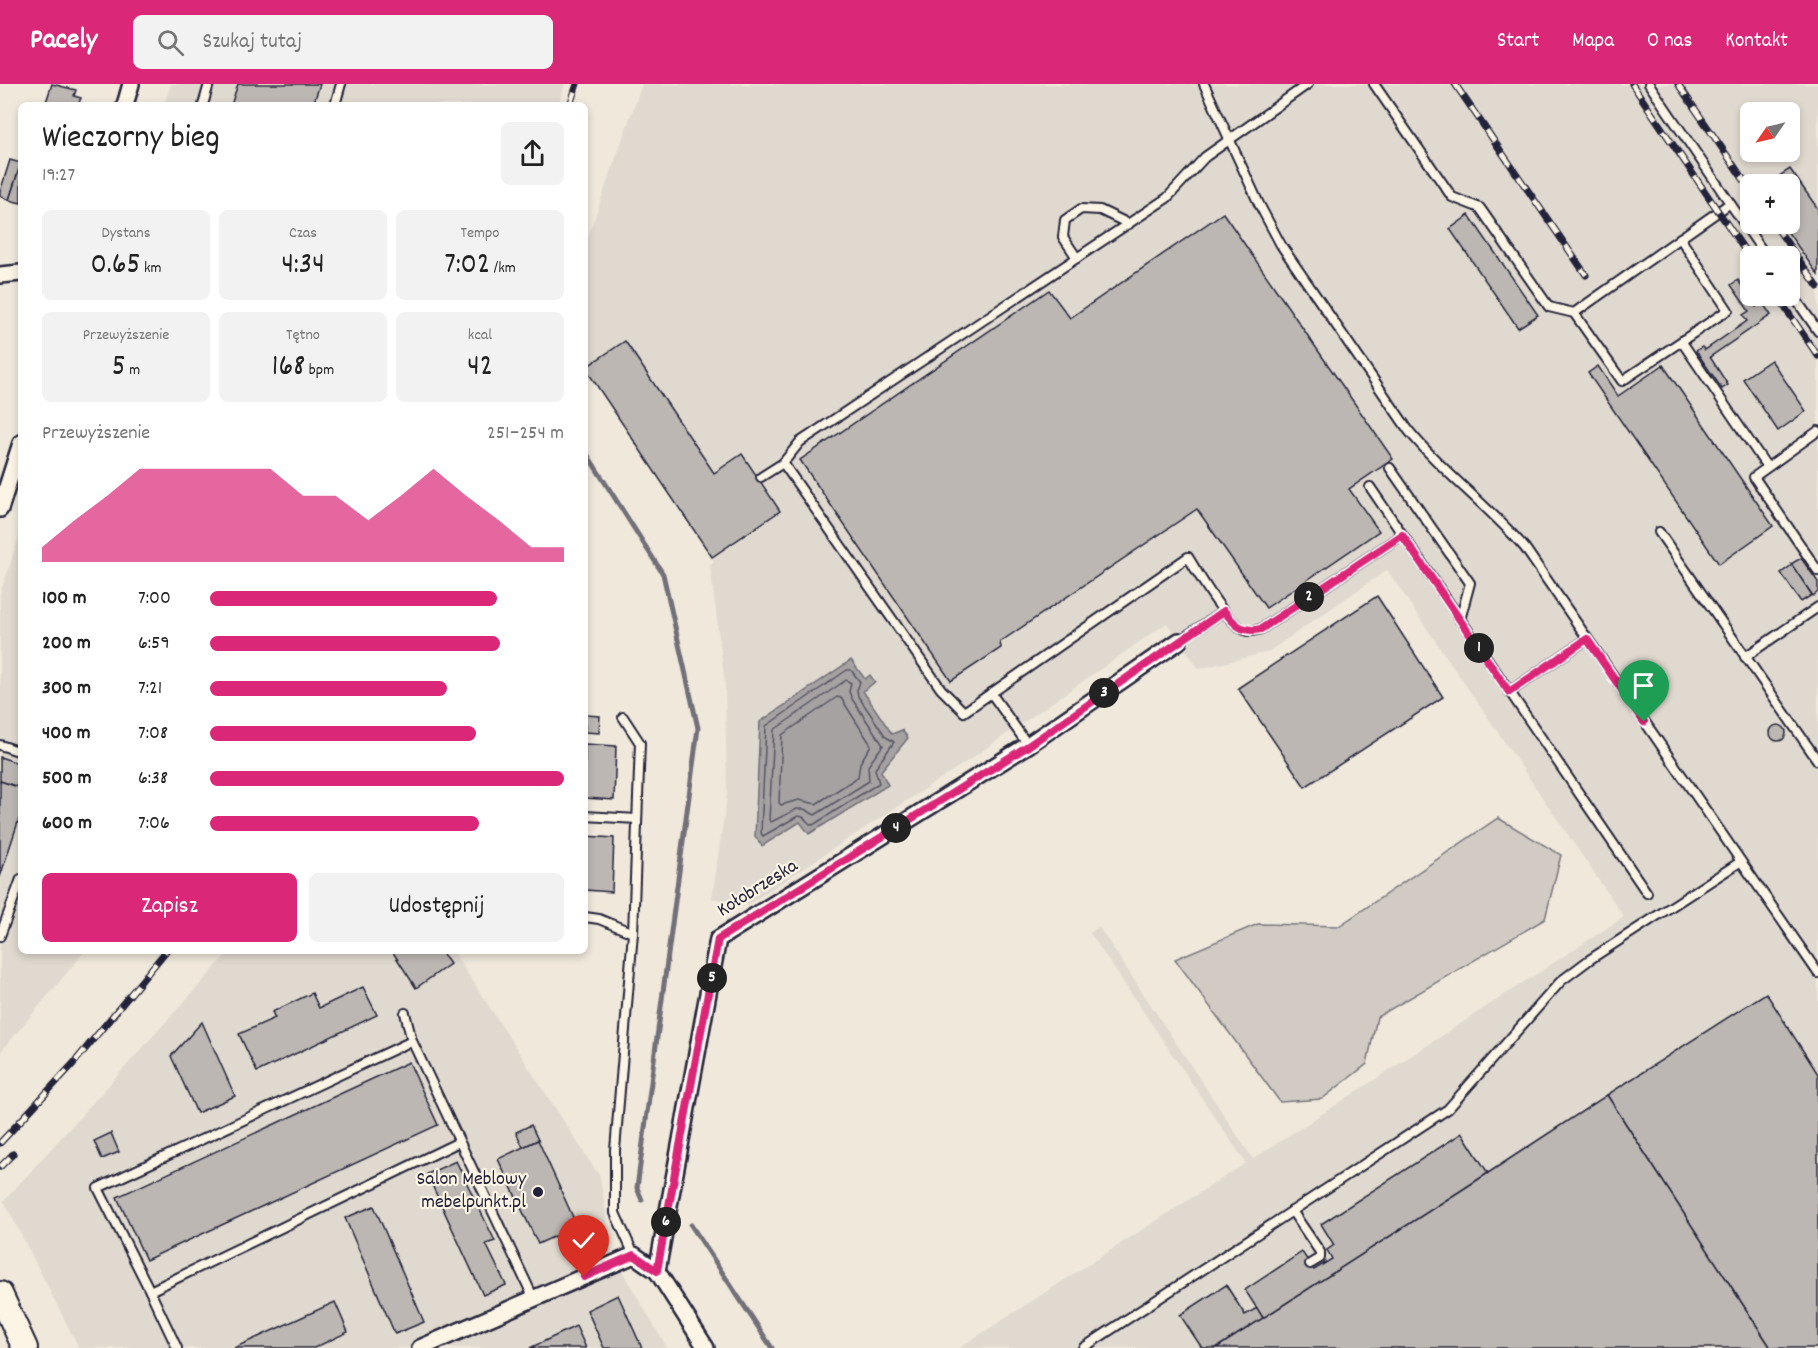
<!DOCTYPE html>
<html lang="pl">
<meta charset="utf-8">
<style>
body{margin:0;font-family:Dekko,sans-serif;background:#f2f2f2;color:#222;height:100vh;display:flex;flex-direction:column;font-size:22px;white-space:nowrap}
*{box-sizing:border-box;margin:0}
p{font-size:20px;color:#767676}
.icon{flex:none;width:33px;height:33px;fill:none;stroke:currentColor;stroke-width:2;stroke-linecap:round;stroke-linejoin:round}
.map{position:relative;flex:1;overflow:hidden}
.side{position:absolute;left:18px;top:18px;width:570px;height:852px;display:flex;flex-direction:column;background:#fff;border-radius:9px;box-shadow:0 3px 9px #0003}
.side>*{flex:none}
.needle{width:39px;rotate:236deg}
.fabs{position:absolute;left:1740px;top:18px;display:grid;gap:12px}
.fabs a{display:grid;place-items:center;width:60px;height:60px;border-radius:9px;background:#fff;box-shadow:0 3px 9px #0003;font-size:30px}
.pin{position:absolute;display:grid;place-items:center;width:51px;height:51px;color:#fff;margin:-62px -26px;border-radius:50% 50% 50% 0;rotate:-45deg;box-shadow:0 0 6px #0007}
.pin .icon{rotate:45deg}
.km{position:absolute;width:30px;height:30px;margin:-15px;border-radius:50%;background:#222;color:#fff;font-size:16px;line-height:30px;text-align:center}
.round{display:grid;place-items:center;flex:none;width:63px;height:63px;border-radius:9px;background:#f2f2f2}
.headline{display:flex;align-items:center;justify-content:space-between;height:102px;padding:0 24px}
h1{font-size:33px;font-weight:600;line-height:45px}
.stats{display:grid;grid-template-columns:repeat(3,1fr);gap:9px;height:102px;padding:6px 24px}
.stats div{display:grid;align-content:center;border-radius:9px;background:#f2f2f2;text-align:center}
.stats b{font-size:30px;font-weight:600}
.stats small{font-size:16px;font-weight:400}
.stats p{font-size:16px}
.chart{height:168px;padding:12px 24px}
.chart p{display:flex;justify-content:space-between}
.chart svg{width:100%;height:108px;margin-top:6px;fill:#db2777;opacity:.7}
.primary-button{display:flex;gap:12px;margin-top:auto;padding:12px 24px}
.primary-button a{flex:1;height:69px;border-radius:9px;background:#db2777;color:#fff;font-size:24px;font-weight:600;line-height:69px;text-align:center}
.primary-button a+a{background:#f2f2f2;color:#222}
ul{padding:0 24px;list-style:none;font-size:20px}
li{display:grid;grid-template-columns:96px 72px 1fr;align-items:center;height:45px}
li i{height:15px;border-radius:8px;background:#db2777}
header{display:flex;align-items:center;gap:36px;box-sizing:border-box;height:84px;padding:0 30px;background:#db2777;color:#fff}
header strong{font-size:28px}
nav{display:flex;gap:33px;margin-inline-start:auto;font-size:21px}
.search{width:420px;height:54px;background:#f2f2f2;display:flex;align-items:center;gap:15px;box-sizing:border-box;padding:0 21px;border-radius:9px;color:#767676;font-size:22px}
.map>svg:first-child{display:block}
</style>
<header>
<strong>Pacely</strong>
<div class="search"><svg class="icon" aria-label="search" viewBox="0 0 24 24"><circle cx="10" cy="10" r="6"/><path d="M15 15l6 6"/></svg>Szukaj tutaj</div>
<nav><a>Start</a><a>Mapa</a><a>O nas</a><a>Kontakt</a></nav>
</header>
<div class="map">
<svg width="1818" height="1264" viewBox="0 0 1818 1264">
<rect width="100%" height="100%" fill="#efe8db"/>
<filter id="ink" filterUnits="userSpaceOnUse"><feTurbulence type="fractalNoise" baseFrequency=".0167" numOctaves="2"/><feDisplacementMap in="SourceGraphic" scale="12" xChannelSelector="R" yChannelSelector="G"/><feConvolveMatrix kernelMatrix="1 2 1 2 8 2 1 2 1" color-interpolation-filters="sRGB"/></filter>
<g filter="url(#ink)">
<g fill="#e0d9cf" fill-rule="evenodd">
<polygon points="171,0 565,0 558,21 164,21"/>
<path d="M642 0H1818V1264H959L1246 1079 1090 849 1099 843 1253 1075 1624 833 1387 486 1268 568 1199 585 1167 539 972 674 747 821 712 814 727 712 725 600 710 481 714 477 585 284V161ZM1750 28H1790V68H1750ZM1750 100H1790V140H1750ZM1750 172H1790V212H1750Z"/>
<polygon points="21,447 21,867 85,867 0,969 0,510"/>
<polygon points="230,867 453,867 600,1093 612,1170 667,1264 79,1264 4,1117"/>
</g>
<polygon fill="#d1cbc3" stroke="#7a767f" stroke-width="1.5" points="1498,734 1561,771 1545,835 1377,933 1367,980 1322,1015 1280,1018 1175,875 1258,840 1339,842"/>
<polygon fill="#a6a2a2" stroke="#716f79" stroke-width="1.5" points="851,576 865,595 870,591 875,598 863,607 892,650 902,646 908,654 881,687 888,701 809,750 800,738 762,762 755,752 760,638"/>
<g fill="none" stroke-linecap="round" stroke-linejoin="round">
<g stroke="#575564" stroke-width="1.5">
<polygon points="847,586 851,586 860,598 857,606 858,612 886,653 894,658 875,685 879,699 813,741 810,740 803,733 798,732 763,752 761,749 766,642"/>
<polygon points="846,596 851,599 849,608 852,615 883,661 868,682 869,697 815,731 804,725 797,725 771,738 769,736 774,646"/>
<polygon points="837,613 841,614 871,661 860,679 858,693 816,720 799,716 781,721 779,719 782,651"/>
</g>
<g stroke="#716f79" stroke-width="5">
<polyline points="585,367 663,490 698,644 637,1104 642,1116"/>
<polyline points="691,1141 772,1264"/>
</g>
</g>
<g fill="#bcb7b3" stroke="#22223b" stroke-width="1.5">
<polygon points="52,0 76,6 74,12 81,14 78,21 45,21"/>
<polygon points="238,0 320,0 313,21 231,21"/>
<polygon points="10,76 21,79 9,116 0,112 0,108"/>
<polygon points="21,79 21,119 9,116"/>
<polygon points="1790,85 1818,125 1818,191 1782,140 1790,140 1790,100 1767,100"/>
<polygon points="1223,129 1393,375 1349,405 1379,447 1266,524 1197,425 1000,558 1001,564 951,597 800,376 1049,206 1070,234"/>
<polygon points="1469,131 1538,231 1518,244 1450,145"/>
<polygon points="1738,196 1756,223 1762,218 1771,231 1710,273 1728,301 1722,305 1696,267 1702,263 1705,266 1747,237 1743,231 1749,227 1731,201"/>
<polygon points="625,257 714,389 742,370 780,427 712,473 585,284"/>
<polygon points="1771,276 1806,327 1778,347 1743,295"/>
<polygon points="1663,281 1773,442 1719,480 1588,289 1598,282 1618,312"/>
<polygon points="1801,474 1818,498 1818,508 1813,512 1791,480"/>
<polygon points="1792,481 1812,511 1801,518 1781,489"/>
<polygon points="1377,512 1443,613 1305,703 1238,604"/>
<polygon points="585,631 600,632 599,649 585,648"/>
<circle cx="1778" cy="649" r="8"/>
<polygon points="585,660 616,662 614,716 585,714"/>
<polygon points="0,673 21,680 21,704 0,697"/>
<polygon points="0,697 21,704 21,729 0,793"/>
<polygon points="585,752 614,754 612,808 585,806"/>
<polygon points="392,867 441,867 450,880 416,904"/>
<polygon points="363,903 377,931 257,988 239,950 275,934 272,928 312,909 319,924"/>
<polygon points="1766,909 1818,990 1818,1264 1771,1264 1607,1011"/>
<polygon points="202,938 235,1012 197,1029 171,972"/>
<polygon points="409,978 438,1041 146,1176 117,1113"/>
<polygon points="1607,1011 1771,1264 1216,1264 1488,1089"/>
<polygon points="531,1041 538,1056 523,1063 516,1048"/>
<polygon points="111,1049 119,1068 102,1075 94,1057"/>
<polygon points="1462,1049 1488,1089 1263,1234 1245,1206 1302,1168 1314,1186 1332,1175 1327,1166 1334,1161 1321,1140"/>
<polygon points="538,1056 577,1142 538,1160 498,1075"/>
<polygon points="456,1077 495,1157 486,1160 506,1201 483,1211 427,1090"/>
<polygon points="374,1122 424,1238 395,1250 345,1134"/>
<polygon points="1226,1201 1245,1231 1257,1224 1263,1234 1216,1264 1202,1264 1180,1231"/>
<polygon points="618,1211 642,1264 604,1264 587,1226"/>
<polygon points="335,1218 348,1248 314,1264 234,1264"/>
<polygon points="576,1242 586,1264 530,1264"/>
</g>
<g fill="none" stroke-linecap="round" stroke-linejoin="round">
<defs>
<g id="service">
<path d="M1204 0 1259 120 1281 161 1409 347C1444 390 1489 422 1525 464L1818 889"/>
<polyline points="1374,0 1452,113 1480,124 1549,223 1574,229 1622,297 1728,226 1680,154"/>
<polyline points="1649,0 1766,172"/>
<polyline points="203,21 209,0"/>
<polyline points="335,21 341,0"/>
<polyline points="1077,174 1063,153 1065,136 1081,125 1100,126 1129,140"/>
<polyline points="1790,207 1818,247"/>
<polyline points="1574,229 1729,120"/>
<polyline points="1682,258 1767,383"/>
<polyline points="1818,347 1754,393 1818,487"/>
<path d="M783 379 941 605 964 628 1188 473C1200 492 1226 540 1247 547 1251 548 1256 546 1261 545L1402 451"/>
<polyline points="1390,384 1470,499 1460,536"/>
<polyline points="761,393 783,379 800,358 1167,114 1205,73 1308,0"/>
<polyline points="1370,403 1647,809"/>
<polyline points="1659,448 1818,677"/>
<polyline points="1179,557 1224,527"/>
<polyline points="1745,573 1818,523"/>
<polyline points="1509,608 1587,555"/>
<polyline points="991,609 1028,661"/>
<polyline points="623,633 640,659 633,849 615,1066 615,1129 634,1171"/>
<polyline points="0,661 21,668"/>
<polyline points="585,732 637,735"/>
<polyline points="585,833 599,835 633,849"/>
<polyline points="0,852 21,795"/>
<polyline points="405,929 412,957 534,1215"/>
<polyline points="1292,1127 1320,1168 1320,1174 1310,1180"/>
<polyline points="150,1207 98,1104 412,957"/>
<polyline points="177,1264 150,1207 459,1058"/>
<polyline points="1083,1264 1448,1025 1561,897 1589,876 1740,778"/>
</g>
<g id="minor">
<polyline points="125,21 131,0"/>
<polyline points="0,191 21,189"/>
<polyline points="0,425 21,359"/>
<polyline points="420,1264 634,1171 657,1187"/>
<polyline points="706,1264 657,1187 718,855 1028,661 1179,557"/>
</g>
<polyline id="primary" points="0,1210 25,1264"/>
</defs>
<use href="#service" stroke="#22223b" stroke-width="12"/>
<use href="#minor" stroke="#22223b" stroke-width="20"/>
<use href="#primary" stroke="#22223b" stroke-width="28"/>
<use href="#service" stroke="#fcf5e5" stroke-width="8"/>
<use href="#minor" stroke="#fcf5e5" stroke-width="15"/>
<use href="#primary" stroke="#fcf5e5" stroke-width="24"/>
<defs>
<g id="rail">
<polyline points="1455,0 1586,191"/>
<polyline points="1632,0 1750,174"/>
<polyline points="1678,0 1750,105"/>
<polyline points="570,21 577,0"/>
<polyline points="1774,140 1818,203"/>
<polyline points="1777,212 1818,272"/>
<polyline points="0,1059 73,980 166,867"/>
<polyline points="0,1083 13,1070"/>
</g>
</defs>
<use href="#rail" stroke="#22223b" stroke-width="7"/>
<use href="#rail" stroke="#fcf5e5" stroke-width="4.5" stroke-dasharray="14" stroke-linecap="butt"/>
</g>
</g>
<g fill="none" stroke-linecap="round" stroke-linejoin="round" filter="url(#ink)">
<defs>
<path id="route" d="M584 1193 634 1171 657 1187 718 855 1028 662 1224 527C1235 541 1242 549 1261 545L1402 451 1509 608 1587 555 1644 638"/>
</defs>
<use href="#route" stroke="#fff" stroke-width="12"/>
<use href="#route" stroke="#db2777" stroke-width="8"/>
</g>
<circle fill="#22223b" stroke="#fcf5e5" stroke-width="2" cx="538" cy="1108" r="6"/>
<g text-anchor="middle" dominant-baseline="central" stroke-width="4.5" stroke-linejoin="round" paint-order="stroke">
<g font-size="20" fill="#22223b" stroke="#fcf5e5">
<text transform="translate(758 805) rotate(-32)">Kołobrzeska</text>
</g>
<g font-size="20" fill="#22223b" stroke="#fcf5e5" text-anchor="end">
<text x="526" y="1096">Salon Meblowy<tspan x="526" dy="23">mebelpunkt.pl</tspan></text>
</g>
</g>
</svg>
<div class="fabs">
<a><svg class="needle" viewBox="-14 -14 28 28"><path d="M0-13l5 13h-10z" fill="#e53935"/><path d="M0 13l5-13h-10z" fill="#767676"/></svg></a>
<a>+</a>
<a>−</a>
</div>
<div class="pin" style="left:1644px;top:638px;background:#1e9e55"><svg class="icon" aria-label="arrive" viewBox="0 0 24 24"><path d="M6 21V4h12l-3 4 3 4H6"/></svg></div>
<div class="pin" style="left:584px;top:1193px;background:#d93025"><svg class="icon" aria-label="check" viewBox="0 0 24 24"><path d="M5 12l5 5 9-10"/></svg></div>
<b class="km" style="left:1479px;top:564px">1</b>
<b class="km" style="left:1309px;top:513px">2</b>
<b class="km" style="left:1104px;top:609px">3</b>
<b class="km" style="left:896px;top:744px">4</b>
<b class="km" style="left:712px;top:894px">5</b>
<b class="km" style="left:666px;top:1138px">6</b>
<section class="side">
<div class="headline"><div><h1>Wieczorny bieg</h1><p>19:27</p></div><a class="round"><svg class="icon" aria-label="share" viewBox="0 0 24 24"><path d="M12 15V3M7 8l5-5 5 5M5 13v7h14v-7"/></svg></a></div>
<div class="stats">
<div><p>Dystans</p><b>0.65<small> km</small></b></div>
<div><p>Czas</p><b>4:34</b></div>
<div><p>Tempo</p><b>7:02<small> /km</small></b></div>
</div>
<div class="stats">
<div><p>Przewyższenie</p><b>5<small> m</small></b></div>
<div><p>Tętno</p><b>168<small> bpm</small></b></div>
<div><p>kcal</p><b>42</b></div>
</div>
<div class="chart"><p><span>Przewyższenie</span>251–254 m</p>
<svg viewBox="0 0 160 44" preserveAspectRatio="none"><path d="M0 44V38L10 27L20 17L30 6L40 6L50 6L60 6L70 6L80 17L90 17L100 27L110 17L120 6L130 17L140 27L150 38L160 38V44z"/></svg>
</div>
<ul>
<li><b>100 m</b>7:00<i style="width:81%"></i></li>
<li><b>200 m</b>6:59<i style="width:82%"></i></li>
<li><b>300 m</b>7:21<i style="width:67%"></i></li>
<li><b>400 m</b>7:08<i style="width:75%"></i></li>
<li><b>500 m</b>6:38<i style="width:100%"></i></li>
<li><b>600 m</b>7:06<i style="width:76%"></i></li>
</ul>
<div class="primary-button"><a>Zapisz</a><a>Udostępnij</a></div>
</section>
</div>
